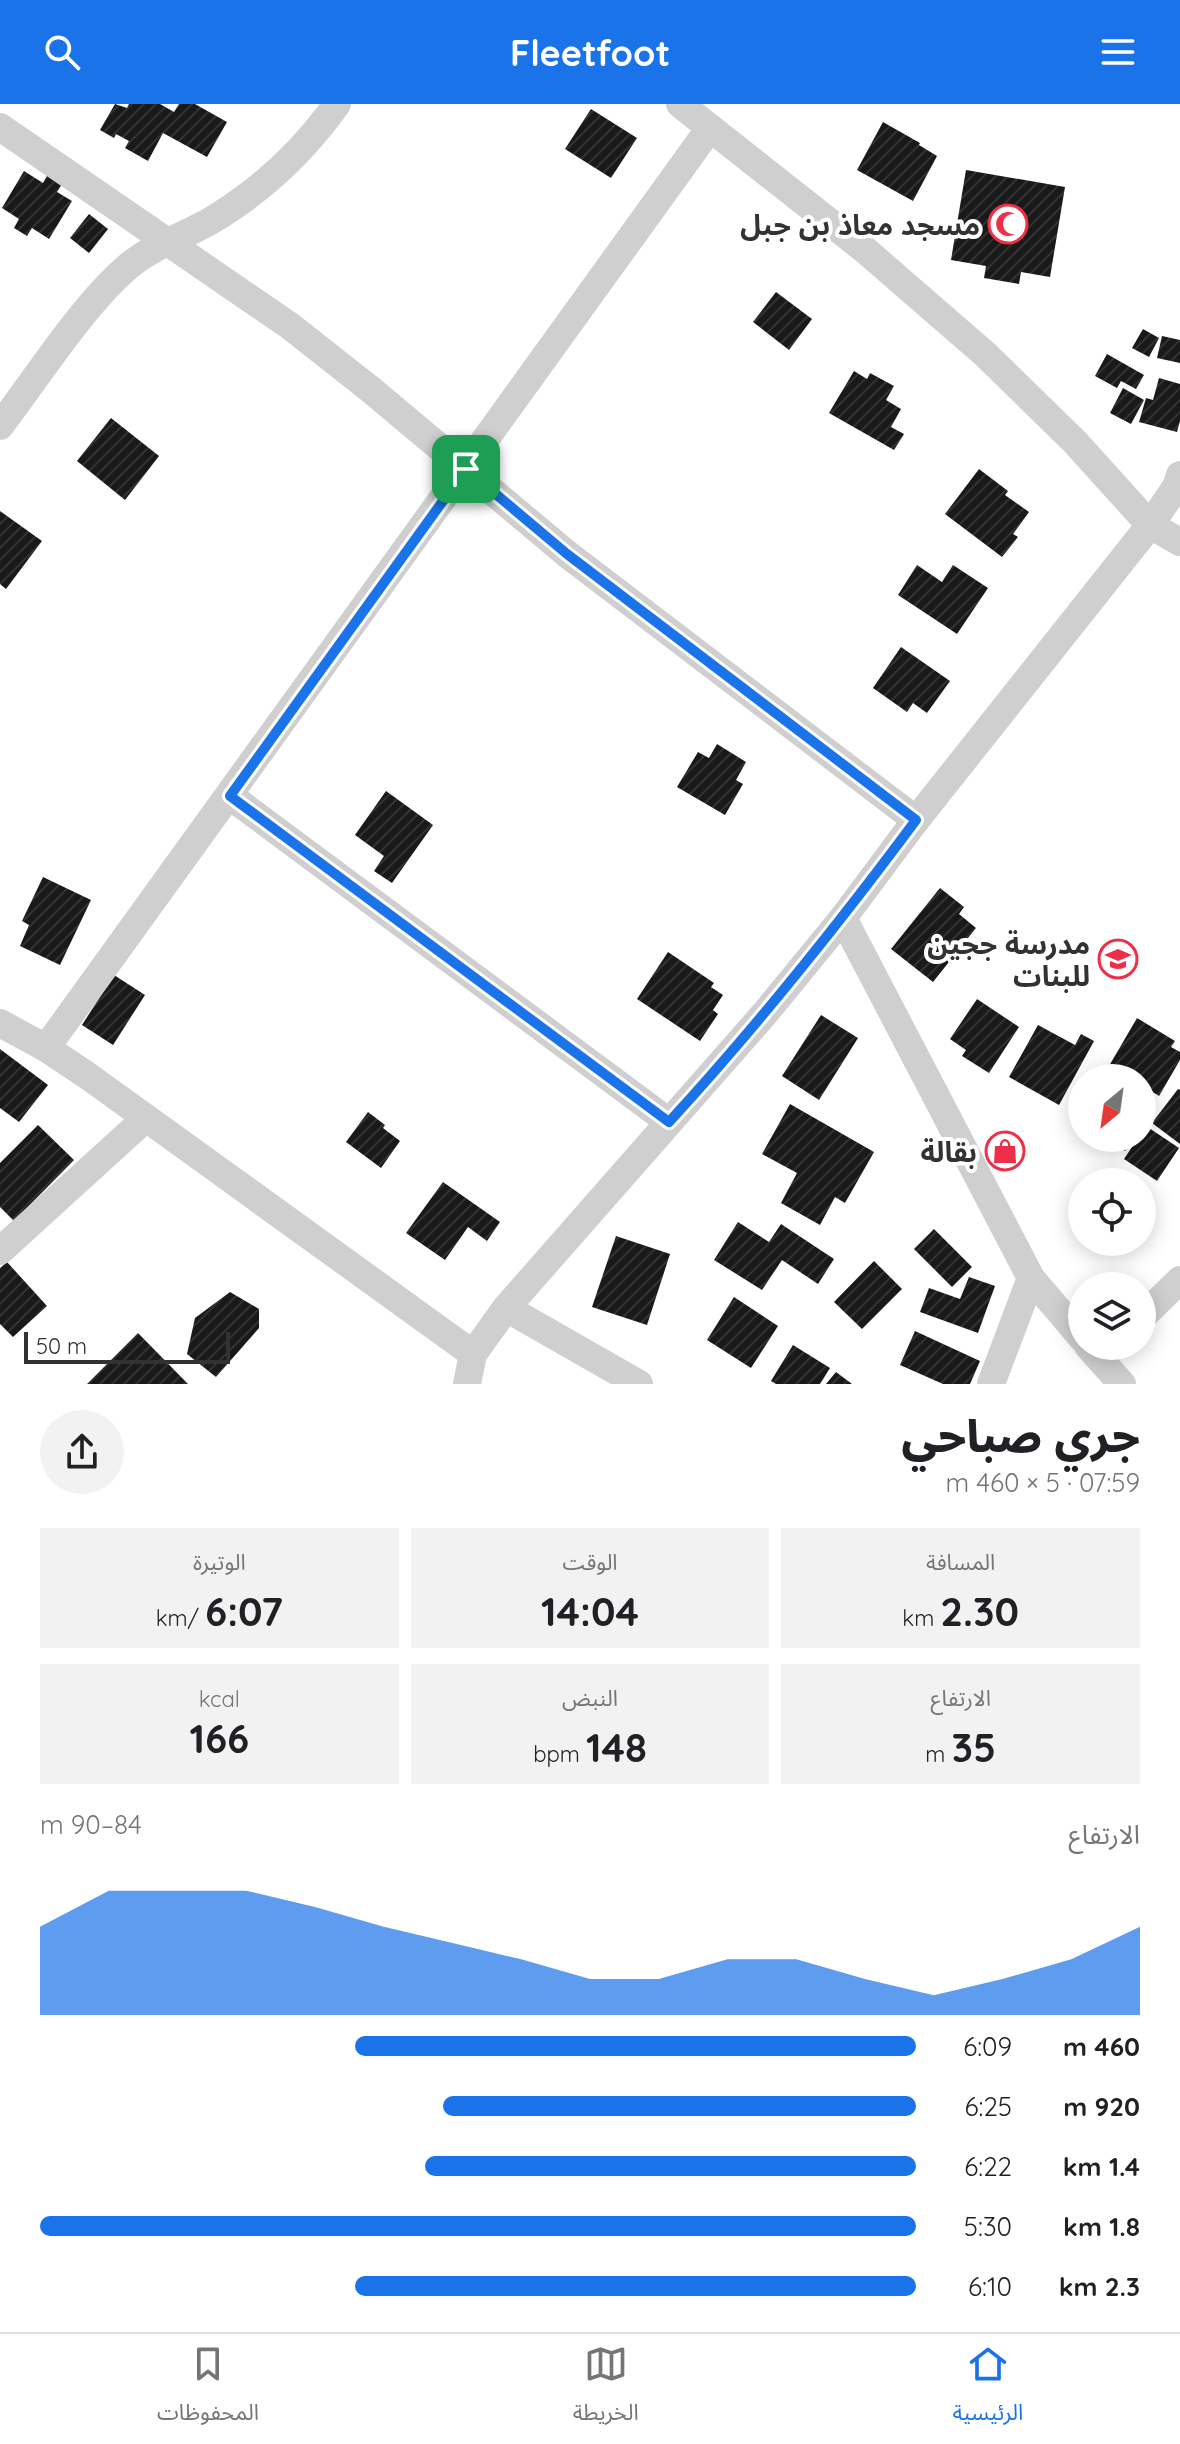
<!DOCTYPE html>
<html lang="ar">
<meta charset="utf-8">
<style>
body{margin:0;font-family:Quicksand,"Noto Sans Arabic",sans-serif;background:#f2f2f2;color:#202124;direction:rtl;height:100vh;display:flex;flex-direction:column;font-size:30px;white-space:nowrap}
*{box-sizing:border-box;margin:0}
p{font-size:26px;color:#757577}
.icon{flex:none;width:44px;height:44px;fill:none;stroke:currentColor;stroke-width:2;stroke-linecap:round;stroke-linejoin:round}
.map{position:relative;height:1280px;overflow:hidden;direction:ltr}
.sheet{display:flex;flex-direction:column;background:#fff;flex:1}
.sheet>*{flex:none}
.needle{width:52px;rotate:209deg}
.tools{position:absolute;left:1068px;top:960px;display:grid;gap:16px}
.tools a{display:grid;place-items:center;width:88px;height:88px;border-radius:50%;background:#fff;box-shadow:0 4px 20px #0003;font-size:40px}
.scale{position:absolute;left:24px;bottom:20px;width:206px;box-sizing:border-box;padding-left:8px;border:4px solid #323232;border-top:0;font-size:22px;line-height:28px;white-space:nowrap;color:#323232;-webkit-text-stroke:6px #fff;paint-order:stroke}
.pin{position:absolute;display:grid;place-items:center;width:68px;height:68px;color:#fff;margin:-34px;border-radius:16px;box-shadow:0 4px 12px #0006}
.round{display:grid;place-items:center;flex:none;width:84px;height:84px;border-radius:42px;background:#f2f2f2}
.summary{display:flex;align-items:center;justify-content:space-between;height:136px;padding:0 40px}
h1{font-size:44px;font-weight:800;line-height:60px}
.stats{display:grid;grid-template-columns:repeat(3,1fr);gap:12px;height:136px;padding:8px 40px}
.stats div{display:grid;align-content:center;border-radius:0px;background:#f2f2f2;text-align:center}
.stats b{font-size:40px;font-weight:800}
.stats small{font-size:22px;font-weight:400}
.stats p{font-size:22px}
.chart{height:224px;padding:16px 40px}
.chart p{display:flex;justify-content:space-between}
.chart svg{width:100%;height:144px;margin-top:8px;fill:#1a73e8;opacity:.7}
ul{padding:0 40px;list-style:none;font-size:26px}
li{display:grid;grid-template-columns:128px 96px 1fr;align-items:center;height:60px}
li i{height:20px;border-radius:10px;background:#1a73e8}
header{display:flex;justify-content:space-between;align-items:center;height:104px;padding:0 40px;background:#1a73e8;color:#fff;font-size:36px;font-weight:800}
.tab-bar{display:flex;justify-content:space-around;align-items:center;height:112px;border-top:2px solid #e0e0e0;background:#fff;font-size:22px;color:#757577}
.tab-bar a{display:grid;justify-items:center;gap:4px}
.tab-bar .current{color:#1a73e8}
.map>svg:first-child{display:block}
</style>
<header><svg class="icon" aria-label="menu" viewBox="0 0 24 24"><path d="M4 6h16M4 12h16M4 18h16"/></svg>Fleetfoot<svg class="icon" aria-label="search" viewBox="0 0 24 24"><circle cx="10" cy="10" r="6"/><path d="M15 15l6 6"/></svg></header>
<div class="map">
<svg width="1180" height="1280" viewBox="0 0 1180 1280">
<defs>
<pattern id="building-hatch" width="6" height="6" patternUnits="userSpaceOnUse" patternTransform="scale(2)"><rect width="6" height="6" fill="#191919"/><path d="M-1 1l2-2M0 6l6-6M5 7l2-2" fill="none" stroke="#323232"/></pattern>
</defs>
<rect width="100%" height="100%" fill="#fff"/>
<g fill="url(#building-hatch)">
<polygon points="115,0 127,4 129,0 160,0 174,8 179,0 195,0 227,18 207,53 163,29 148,57 125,44 129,37 116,30 114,34 100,26"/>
<polygon points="591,5 637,34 611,74 565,45"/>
<polygon points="883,18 920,39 919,41 937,52 913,97 857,66"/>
<polygon points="966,66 1065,83 1050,173 1021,168 1019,180 984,174 986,162 951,156"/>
<polygon points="24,67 43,79 49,68 64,77 57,88 72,97 49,135 32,124 27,132 14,124 19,115 2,104"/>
<polygon points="89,110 108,125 89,149 70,134"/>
<polygon points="776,188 812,215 789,246 753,218"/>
<polygon points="1143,225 1159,234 1149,253 1132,244"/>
<polygon points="1162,232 1180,236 1180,259 1157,254"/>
<polygon points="1107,250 1144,271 1136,285 1121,277 1117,284 1095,272"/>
<polygon points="854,267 867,275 870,269 894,282 886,296 901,305 891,323 904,330 894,346 829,309"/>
<polygon points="1159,274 1180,280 1180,317 1177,328 1139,318 1146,294 1153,296"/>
<polygon points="1123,284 1144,296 1131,320 1110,309"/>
<polygon points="111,314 159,352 125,396 77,357"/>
<polygon points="979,365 1008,387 1005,391 1029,408 1013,430 1018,433 1002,453 945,410"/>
<polygon points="0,407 42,437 6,485 0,480"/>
<polygon points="917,461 942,478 953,461 988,484 957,530 898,491"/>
<polygon points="901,543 950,577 927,609 913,599 907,608 873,584"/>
<polygon points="717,640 746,658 736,676 743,680 725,711 677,683 698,648 709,654"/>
<polygon points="386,687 433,721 392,779 374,767 384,752 355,731"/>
<polygon points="43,773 91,796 60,861 20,842 29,821 22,817"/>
<polygon points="940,784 964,803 959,810 976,824 933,878 891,845"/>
<polygon points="668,848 714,879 711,883 723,891 713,906 718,910 700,937 637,895"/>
<polygon points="114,871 145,891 113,941 82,921"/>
<polygon points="977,895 1019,923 989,969 962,952 966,946 950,935"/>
<polygon points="821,911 858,934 819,996 782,972"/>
<polygon points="1137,914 1175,937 1171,943 1180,948 1180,956 1159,992 1142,981 1142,974 1129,974 1109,962"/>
<polygon points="1038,921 1075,941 1081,930 1094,937 1059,1001 1009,973"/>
<polygon points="0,945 48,981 19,1018 0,1004"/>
<polygon points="1178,985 1180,986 1180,1040 1152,1019"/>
<polygon points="790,1000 874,1048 845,1099 835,1093 820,1121 781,1099 797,1069 762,1050"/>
<polygon points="368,1008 385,1021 383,1024 400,1037 381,1064 346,1038"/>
<polygon points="38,1021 74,1056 14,1117 0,1103 0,1059"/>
<polygon points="1146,1022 1179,1044 1157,1077 1124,1055 1138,1034 1142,1034"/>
<polygon points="1092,1034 1134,1034 1125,1047 1107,1034 1103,1041"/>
<polygon points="443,1078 500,1118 487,1137 468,1123 445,1156 406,1129"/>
<polygon points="738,1118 769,1138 781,1120 834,1155 818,1180 782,1156 762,1186 714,1156"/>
<polygon points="934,1125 972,1163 952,1183 914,1145"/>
<polygon points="616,1132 670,1150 647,1221 592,1203"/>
<polygon points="874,1157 902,1185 862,1225 834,1198"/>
<polygon points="7,1158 47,1202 13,1233 0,1220 0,1164"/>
<polygon points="969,1173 995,1182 978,1229 920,1208 929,1184 960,1195"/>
<polygon points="230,1188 259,1205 259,1224 216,1273 187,1250 195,1214"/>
<polygon points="734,1193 778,1222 751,1264 707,1236"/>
<polygon points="915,1227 980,1257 970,1280 943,1280 900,1261"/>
<polygon points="138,1229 188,1280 87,1280"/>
<polygon points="793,1241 830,1264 820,1280 776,1280 771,1277"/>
<polygon points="836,1268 852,1280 826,1280"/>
</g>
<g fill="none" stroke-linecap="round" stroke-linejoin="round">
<g stroke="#cfcfcf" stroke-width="28">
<polyline points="680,0 865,146 986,251 1075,338 1150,421 1180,438"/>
<polyline points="0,23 290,222 370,285 567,450 916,716"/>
<path d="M0 322C38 272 84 199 131 160 159 138 189 131 217 113 264 84 305 45 337 0"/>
<polyline points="230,692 669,1018"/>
<polyline points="843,814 1031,1174 991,1280"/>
<polyline points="0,919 46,944 88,972 473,1250"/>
<polyline points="46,944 710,24"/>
<polyline points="0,1147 146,1014"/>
<polyline points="1031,1174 1082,1234"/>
<polyline points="506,1204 639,1280"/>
<polyline points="1142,1213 1180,1176"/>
<polyline points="1088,1242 1122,1280"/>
<polyline points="467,1280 473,1250 506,1204 766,908 843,814 916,716 1150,421 1176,383 1180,371"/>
</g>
</g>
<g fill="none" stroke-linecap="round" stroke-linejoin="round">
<defs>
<path id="route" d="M466 365 567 450 916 716C838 821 757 922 669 1018L230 692Z"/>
</defs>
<use href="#route" stroke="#fff" stroke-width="16"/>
<use href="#route" stroke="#1a73e8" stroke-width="10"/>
</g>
<defs>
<symbol id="mosque-ring" viewBox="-11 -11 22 22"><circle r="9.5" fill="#fff" stroke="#ee2f49" stroke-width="1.5"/><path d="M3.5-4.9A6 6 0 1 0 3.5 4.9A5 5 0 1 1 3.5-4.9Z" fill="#ee2f49"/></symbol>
<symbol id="school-ring" viewBox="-11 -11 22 22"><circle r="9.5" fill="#fff" stroke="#ee2f49" stroke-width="1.5"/><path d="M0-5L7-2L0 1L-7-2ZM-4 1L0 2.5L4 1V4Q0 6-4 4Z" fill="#ee2f49"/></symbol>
<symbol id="shop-ring" viewBox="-11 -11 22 22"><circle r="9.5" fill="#fff" stroke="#ee2f49" stroke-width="1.5"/><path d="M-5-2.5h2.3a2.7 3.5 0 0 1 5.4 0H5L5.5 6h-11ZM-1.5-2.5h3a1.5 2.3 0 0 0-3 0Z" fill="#ee2f49"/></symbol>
</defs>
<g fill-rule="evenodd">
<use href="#mosque-ring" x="986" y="98" width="44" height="44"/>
<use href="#school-ring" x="1096" y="833" width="44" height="44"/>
<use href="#shop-ring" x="983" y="1025" width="44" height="44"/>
</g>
<g text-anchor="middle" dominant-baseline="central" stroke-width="8" stroke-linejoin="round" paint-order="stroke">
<g font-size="28" font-weight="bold" fill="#323232" stroke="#fff" text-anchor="end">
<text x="980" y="120">مسجد معاذ بن جبل</text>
<text x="1090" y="839">مدرسة ججين<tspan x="1090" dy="32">للبنات</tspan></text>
<text x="977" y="1047">بقالة</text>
</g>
</g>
</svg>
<div class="tools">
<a><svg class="needle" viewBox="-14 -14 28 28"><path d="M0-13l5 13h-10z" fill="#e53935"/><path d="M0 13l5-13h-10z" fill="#757577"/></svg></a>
<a><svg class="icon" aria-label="locate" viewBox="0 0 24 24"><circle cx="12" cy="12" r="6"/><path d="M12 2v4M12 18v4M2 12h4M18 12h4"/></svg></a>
<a><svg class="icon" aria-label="layers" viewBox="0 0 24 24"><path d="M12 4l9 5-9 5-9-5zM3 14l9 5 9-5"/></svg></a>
</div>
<div class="scale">50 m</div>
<div class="pin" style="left:466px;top:365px;background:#1e9e55"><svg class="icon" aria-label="arrive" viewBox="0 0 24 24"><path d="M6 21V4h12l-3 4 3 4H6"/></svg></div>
</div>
<section class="sheet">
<div class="summary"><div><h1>جري صباحي</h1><p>07:59 · 5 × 460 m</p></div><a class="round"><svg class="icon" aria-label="share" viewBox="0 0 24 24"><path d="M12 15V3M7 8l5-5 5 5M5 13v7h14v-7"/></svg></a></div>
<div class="stats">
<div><p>المسافة</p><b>2.30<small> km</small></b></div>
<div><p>الوقت</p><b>14:04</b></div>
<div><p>الوتيرة</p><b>6:07<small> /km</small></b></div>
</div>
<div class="stats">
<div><p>الارتفاع</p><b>35<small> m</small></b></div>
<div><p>النبض</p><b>148<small> bpm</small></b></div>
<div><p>kcal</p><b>166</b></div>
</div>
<div class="chart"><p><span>الارتفاع</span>84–90 m</p>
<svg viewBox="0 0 160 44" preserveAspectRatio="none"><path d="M0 44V17L10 6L20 6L30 6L40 11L50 17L60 22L70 27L80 33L90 33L100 27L110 27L120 33L130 38L140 33L150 27L160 17V44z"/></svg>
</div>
<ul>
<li><b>460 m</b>6:09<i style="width:64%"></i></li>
<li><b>920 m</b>6:25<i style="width:54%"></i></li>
<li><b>1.4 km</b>6:22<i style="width:56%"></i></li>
<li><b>1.8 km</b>5:30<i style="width:100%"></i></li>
<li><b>2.3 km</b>6:10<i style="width:64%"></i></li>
</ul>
</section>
<nav class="tab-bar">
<a class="current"><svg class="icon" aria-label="home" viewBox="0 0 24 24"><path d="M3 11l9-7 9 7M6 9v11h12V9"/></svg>الرئيسية</a>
<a><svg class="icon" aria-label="map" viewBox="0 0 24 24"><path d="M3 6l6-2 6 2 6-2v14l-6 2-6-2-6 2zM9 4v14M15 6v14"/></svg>الخريطة</a>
<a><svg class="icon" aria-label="saved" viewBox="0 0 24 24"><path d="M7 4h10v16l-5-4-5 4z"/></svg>المحفوظات</a>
</nav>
